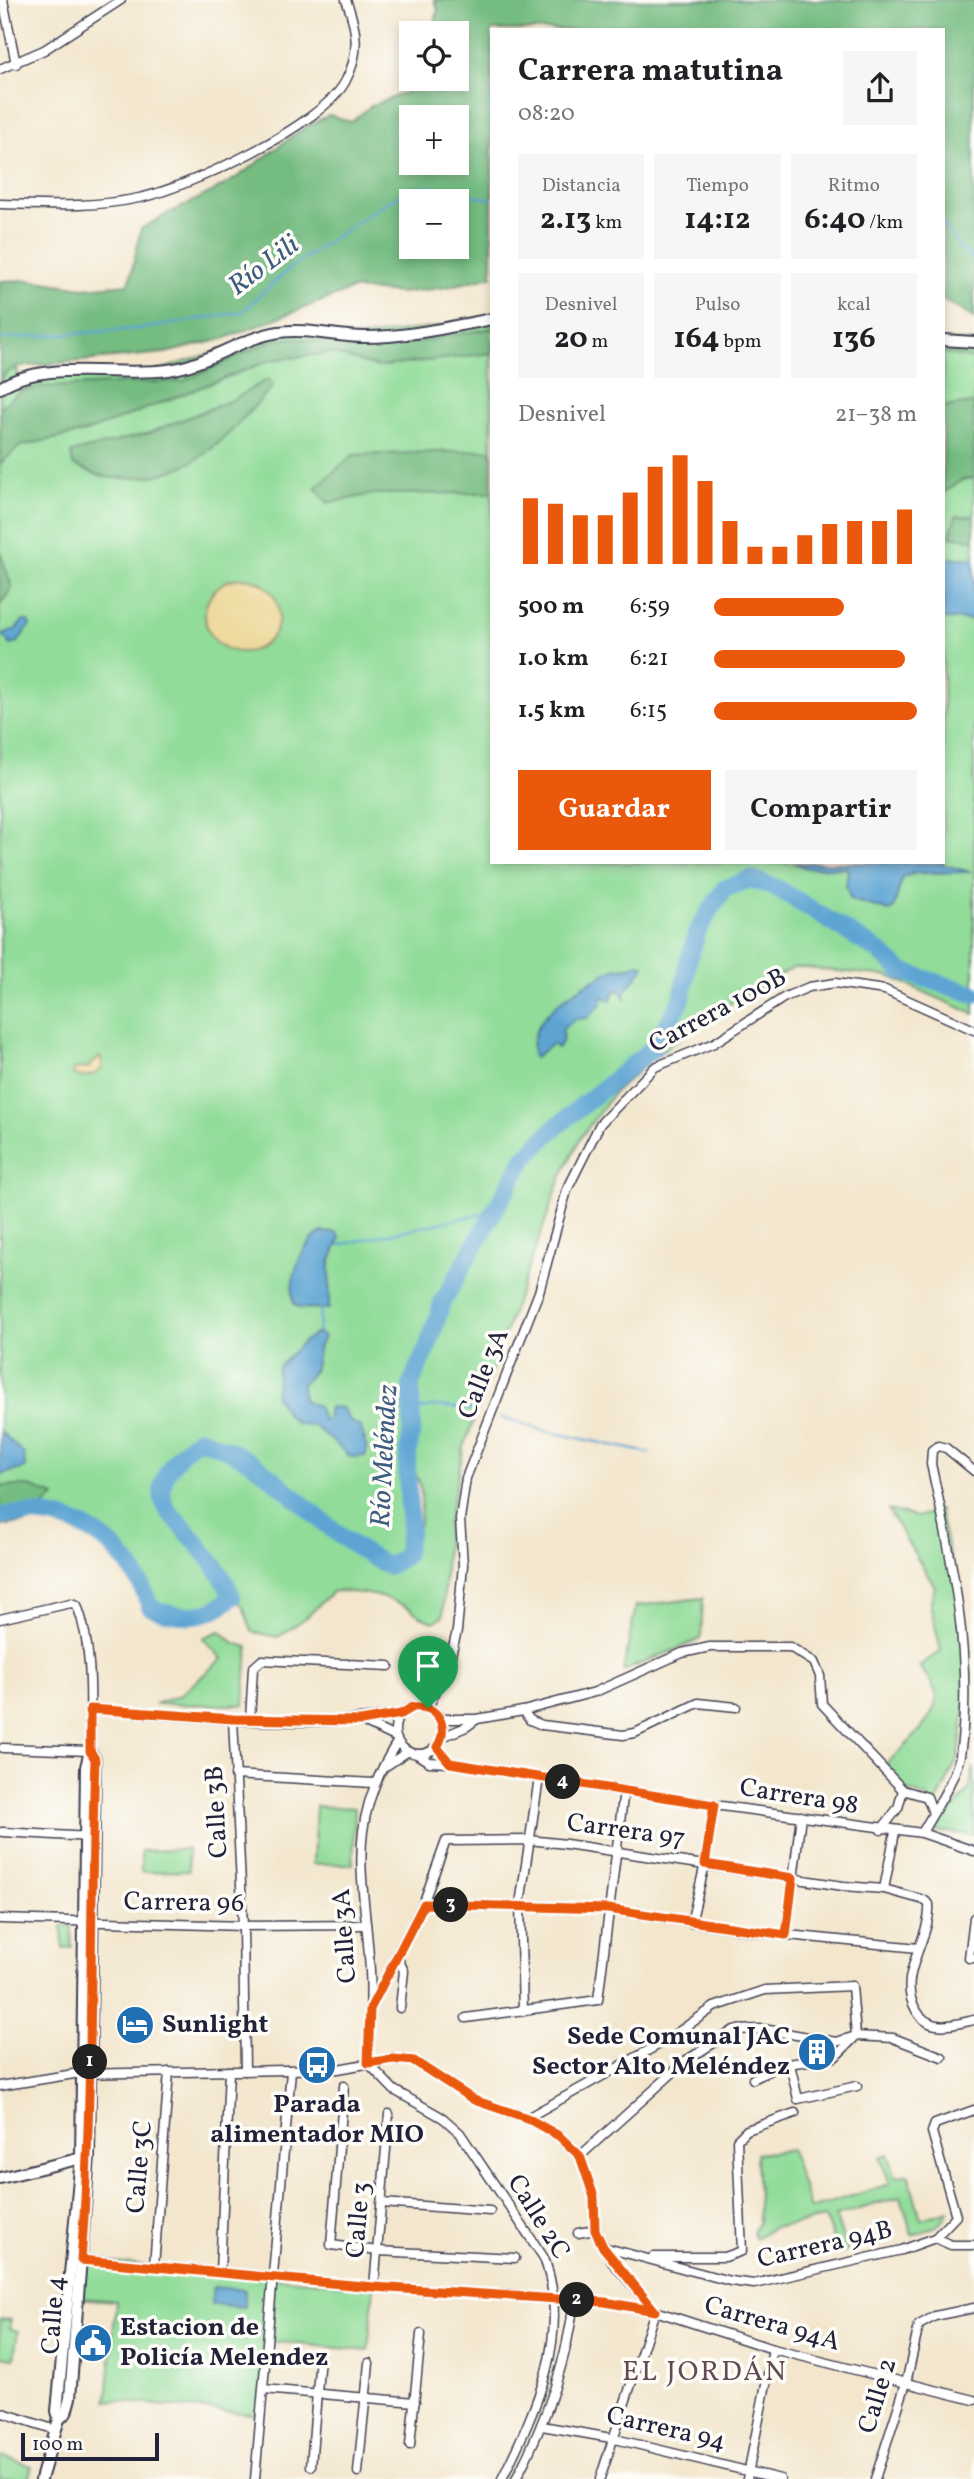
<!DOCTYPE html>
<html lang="es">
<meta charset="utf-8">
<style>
body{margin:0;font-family:Vollkorn,serif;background:#f6f6f6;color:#202124;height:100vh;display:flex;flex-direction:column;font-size:26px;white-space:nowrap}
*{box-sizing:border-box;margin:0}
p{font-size:23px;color:#757577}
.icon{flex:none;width:38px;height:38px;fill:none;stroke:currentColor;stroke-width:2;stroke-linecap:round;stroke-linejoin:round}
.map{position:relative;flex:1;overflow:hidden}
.panel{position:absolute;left:490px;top:28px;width:455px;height:836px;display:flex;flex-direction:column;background:#fff;border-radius:0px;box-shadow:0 4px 10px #0003}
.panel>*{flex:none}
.tools{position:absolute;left:399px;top:21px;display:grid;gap:14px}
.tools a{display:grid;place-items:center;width:70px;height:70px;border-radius:0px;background:#fff;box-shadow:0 4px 10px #0003;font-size:35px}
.scale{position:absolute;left:21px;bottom:18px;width:138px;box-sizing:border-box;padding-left:7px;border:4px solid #22223b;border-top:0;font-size:19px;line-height:24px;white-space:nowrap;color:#22223b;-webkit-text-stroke:5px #fdfcf7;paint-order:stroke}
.pin{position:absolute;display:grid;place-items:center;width:60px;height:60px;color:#fff;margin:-72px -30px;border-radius:50% 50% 50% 0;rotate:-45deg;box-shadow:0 0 7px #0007}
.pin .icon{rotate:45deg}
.km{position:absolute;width:35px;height:35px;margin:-18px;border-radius:50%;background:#222;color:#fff;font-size:19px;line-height:35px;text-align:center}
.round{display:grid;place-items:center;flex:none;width:74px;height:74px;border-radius:0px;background:#f6f6f6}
.overview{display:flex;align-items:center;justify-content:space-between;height:119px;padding:0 28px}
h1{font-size:32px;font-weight:700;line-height:52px}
.metrics{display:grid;grid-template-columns:repeat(3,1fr);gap:10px;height:119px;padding:7px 28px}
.metrics div{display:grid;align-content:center;border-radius:0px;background:#f6f6f6;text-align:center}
.metrics b{font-size:30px;font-weight:700}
.metrics small{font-size:19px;font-weight:400}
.metrics p{font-size:19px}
.chart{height:196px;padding:14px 28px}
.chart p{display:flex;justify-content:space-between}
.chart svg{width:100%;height:126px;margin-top:7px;stroke:#ea580c;stroke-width:6}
.primary-button{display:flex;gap:14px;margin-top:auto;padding:14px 28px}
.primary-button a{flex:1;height:80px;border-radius:0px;background:#ea580c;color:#fff;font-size:28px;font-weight:700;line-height:80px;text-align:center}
.primary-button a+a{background:#f6f6f6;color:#202124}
ul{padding:0 28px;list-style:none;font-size:23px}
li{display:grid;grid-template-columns:112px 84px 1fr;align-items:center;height:52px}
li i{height:18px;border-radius:9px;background:#ea580c}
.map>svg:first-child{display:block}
</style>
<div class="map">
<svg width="974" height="2479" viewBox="0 0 974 2479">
<rect width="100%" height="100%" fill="#fdfcf7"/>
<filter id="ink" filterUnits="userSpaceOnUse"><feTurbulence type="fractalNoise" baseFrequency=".0143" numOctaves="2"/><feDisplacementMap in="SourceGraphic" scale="14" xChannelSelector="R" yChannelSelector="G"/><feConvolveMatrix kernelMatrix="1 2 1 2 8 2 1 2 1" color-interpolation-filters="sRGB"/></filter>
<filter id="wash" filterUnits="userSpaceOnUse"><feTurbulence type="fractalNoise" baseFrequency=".00686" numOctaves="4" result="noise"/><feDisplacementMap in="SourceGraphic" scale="28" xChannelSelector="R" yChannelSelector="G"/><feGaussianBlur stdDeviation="1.57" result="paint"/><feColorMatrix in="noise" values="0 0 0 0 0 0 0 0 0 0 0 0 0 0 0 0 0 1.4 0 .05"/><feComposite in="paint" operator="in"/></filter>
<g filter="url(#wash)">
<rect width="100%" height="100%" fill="#f3e6cd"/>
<g fill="#91dc99" stroke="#5a7f6a" stroke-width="2" fill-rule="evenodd">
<path d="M0 304 19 377 153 372 278 332 362 337 492 319V863H943V340L974 342V1014L888 976 795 967 713 1013 650 1061 613 1094 581 1137 562 1175 464 1447 447 1527 443 1616 434 1622C420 1619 416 1611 405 1606 381 1594 358 1592 333 1591L307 1617 278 1637 252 1632 243 1606 232 1597C207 1620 180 1619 150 1607 127 1539 70 1505 0 1516ZM407 1466C426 1478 421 1505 420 1524L410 1528Z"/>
<path d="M888 1510 917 1517 939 1510 963 1614 967 1662 966 1699 959 1756 933 1811 927 1798 904 1789 883 1767C899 1751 946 1714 934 1689 931 1681 924 1673 919 1666L941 1651 930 1604 935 1587Z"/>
<polygon points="703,1598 701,1639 623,1671 636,1606"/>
<polygon points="220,1631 234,1643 248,1647 244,1705 154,1704 179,1696 222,1659 203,1638"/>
<polygon points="974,1767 974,1835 934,1831 969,1790"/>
<polygon points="316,1806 355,1808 353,1864 313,1864"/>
<polygon points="188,1849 189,1871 141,1872 141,1851"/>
<polygon points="62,1926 71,1926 72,1947 63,1948"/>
<path d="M791 2150 810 2209 890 2184 880 2157 888 2154 896 2177 908 2174 921 2219 948 2211C942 2228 928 2230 912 2235L901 2197 835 2216 848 2251 839 2254 825 2218 773 2228 755 2238 753 2232 759 2222 756 2154Z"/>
<polygon points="81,2260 374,2287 368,2351 268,2341 261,2415 107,2400 116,2301 78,2298"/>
<polygon points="0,2319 11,2320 9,2328 18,2331 14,2358 0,2356"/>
<polygon points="0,2457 32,2466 28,2479 0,2479"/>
</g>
<g fill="#74bc81" stroke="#4b6f5e" stroke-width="2" fill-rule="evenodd">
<path d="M434 0H974V318L943 300V30H492V276L448 287 401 293 353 289 223 339 165 353 17 367 5 374 0 386V281L29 280 84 288 129 284 141 229C170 210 202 199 231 181 266 159 292 131 330 115L351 122 371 106 407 92 415 79H457V33H433L438 9ZM411 117H457V163H411ZM411 201H457V247H411Z"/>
<polygon points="492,328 492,353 377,367 331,353 271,360 86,432 20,446 0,464 0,408 19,392 39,387 184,381 270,341 292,338 373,346 418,342"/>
<polygon points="943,344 974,346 974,359 943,353"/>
<path d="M268 379 273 386C224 439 194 482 115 478 101 478 86 470 73 465L71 453 149 433 234 399Z"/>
<polygon points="974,403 974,478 962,480 943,493 943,407"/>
<polygon points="492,450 492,493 374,494 328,503 315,488 353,455"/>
<polygon points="956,516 974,516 974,540 950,536"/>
<polygon points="0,551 12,588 0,605"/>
<polygon points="30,1486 55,1496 29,1522 0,1526 0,1486"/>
</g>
<g fill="#eeda9e" stroke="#887e6c" stroke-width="2">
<circle cx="242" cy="615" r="37"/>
<path d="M100 1057 103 1067C97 1076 80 1080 72 1073L75 1069 87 1068Z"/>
</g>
<g fill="#5da4d3" stroke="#406387" stroke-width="2">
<polygon points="943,558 974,558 974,620 943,619"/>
<polygon points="23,621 28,621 30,625 17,643 11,645 3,635 15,630"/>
<polygon points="794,863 937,863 971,872 917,873 902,877 894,908 890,911 851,900 846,886 848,871 846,868 806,868"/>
<path d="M638 964 644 965 643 969 625 991V998L621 991H614L611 1000 603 997 601 1004 587 1018 576 1019 563 1028 562 1042 557 1048 552 1044 534 1058C522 1017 581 986 612 970 620 966 629 969 638 964Z"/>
<path d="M322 1232 337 1233 340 1238 330 1263 329 1309 301 1308 294 1304C287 1281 302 1243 322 1232Z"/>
<path d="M318 1332 324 1337C311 1353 325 1364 302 1384L303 1400 317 1406 323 1420 327 1419 329 1407 342 1408 351 1422 361 1427 367 1450 365 1456 351 1457 314 1426 296 1423 288 1416 275 1396 278 1367 303 1342Z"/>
<polygon points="0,1431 24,1454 25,1468 0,1475"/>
<polygon points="213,2287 245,2290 244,2307 211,2304"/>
</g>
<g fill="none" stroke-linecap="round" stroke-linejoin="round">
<g stroke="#5da4d3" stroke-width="2.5">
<polyline points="943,223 959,247 974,260"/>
<polyline points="0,339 147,328 242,312 290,268 388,201 422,186 492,199"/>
<polyline points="339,1245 494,1211"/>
<polyline points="318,1332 321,1308"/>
<polyline points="412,1411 437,1406 477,1410"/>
<polyline points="501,1417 545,1431 649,1453"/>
</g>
<path stroke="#5da4d3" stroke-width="18" d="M0 1516C70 1505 127 1539 150 1607 180 1619 207 1620 232 1597 221 1569 202 1550 183 1527 178 1521 168 1513 165 1506 154 1478 179 1453 199 1438 221 1447 243 1455 262 1470 305 1503 339 1542 388 1566L405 1556 410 1529 407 1463 412 1428 411 1384 429 1343 443 1301 524 1159 550 1132 654 1047 682 999 688 962 698 930 724 889 751 879 777 888 880 952 901 971 974 994"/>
</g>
</g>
<g filter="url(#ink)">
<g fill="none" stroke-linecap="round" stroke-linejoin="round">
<defs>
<g id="street">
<polyline points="3,0 16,64"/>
<polyline points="0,69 44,50 121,0"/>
<path d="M0 204C46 205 93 208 139 198 188 188 322 125 345 82 361 53 357 28 346 0"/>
<path d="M0 1619 71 1603 77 1605C94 1650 90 1703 90 1751L3 1748"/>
<circle cx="419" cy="1730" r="24"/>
<polyline points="428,1708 449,1663 457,1631 463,1565 460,1519 466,1478 539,1292 567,1190 600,1124 655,1067 714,1043 785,997 809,987 835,983 885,990 974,1030"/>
<path d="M90 1709C193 1716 299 1731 401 1714"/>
<polyline points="523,1711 530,1720 542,1725 623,1735 635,1733 698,1703 736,1707"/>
<polyline points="233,1719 243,1926 245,2071"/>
<polyline points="441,1719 477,1719 523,1711 595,1692 682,1653 710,1647 790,1647 814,1662 820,1676 822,1704 903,1790 927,1797 933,1813"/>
<polyline points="250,1720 253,1668 262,1660 389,1666"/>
<polyline points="361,1721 395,1737"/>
<polyline points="442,1737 466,1727 477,1719"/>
<polyline points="418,1755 429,1762 450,1763 714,1805 922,1833 974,1851"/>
<polyline points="383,1768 407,1752"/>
<polyline points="235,1775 373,1783"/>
<polyline points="881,1830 898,1808 903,1790"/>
<polyline points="2,1832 90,1837"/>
<path d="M922 1833C935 1809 953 1784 960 1756 974 1660 952 1559 931 1464L932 1450 938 1446 946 1448 974 1471"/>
<polyline points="884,1889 895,1832"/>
<polyline points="423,1904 608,1909 758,1932 918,1948"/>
<polyline points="974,1918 969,1958 974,1958"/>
<polyline points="0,1919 243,1926 366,1925"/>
<polyline points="691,1923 705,1864 714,1805"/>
<polyline points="786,1935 801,1816"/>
<polyline points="398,1959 404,1971 400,2008"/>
<path d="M370 2009 423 1904 446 1841 529 1840 566 1844 843 1886 884 1889 924 1900 929 1904C932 1938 895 1976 916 2010 929 2033 952 2025 974 2020"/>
<polyline points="523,2011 520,1904 539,1778"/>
<polyline points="466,2018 598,2000 624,1790"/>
<path d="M368 2063 394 2090 443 2118 460 2133 544 2258C572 2335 536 2409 502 2479"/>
<path d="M368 2063C369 2033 372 2002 370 1971 365 1877 343 1829 397 1742"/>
<polyline points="790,2064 798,2099 857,2086"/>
<polyline points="753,2079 781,2065 835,2057 854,2038"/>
<polyline points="0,2086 74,2074 338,2069 393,2059 414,2061 474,2100 527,2118 559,2136 580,2156 594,2197 595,2230 613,2263 655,2311 600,2479"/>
<polyline points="344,2086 331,2245 378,2251 515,2258"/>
<polyline points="527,2118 667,2040 714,2007 765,1990 852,1986 856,2036"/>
<polyline points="580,2156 687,2060 734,2030 763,2029 836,2042 856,2036 893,2038 942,2057"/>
<polyline points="382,2203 490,2211"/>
<polyline points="578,2233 595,2230"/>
<polyline points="935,2238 956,2216 932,2132 935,2124 974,2110"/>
<polyline points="603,2247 730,2281 754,2284 902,2250 935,2238 951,2245 974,2245"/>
<polyline points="653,2257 725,2257 742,2251 737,2140 747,2130 795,2113"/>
<polyline points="79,2259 374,2287 605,2302 655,2311 773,2349 974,2400"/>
<polyline points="154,2266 169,2072"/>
<polyline points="220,2273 229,2071"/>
<polyline points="374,2287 389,2114"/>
<polyline points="263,2389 415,2402"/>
<polyline points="0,2412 56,2430"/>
<polyline points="542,2426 611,2438 780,2479"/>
<polyline points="410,2445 421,2334"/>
<polyline points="311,2466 320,2356"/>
<polyline points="358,2472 369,2363"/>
<polyline points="255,2479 291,2071"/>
<path d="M516 2479C545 2423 567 2363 574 2300"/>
<polyline points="747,2479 773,2349"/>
<polyline points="875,2479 906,2383 919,2325 935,2316 974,2308"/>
</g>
<g id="secondary">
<polyline points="943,340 974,342"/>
<path d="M0 388C43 359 117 377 168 370 207 365 240 338 279 332 308 328 336 337 365 337 408 337 449 327 492 319"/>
<polyline points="0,2178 86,2157"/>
<polyline points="59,2419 66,2413 70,2398 89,2156 95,1759 90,1751"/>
<polyline points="41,2479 59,2419 57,2411 81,2158 86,1767 90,1751"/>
</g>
</defs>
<use href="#street" stroke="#413f51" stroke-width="11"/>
<use href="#secondary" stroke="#413f51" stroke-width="14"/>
<use href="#street" stroke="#fff" stroke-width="8"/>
<use href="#secondary" stroke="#fff" stroke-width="10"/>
</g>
</g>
<g fill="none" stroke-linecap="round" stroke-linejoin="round" filter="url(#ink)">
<defs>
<path id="route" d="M413 1707C438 1704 450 1727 437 1747L450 1763 714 1805 705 1864 793 1878 786 1935 608 1909 424 1904 370 2009 368 2063 393 2059 414 2061 474 2100 527 2118 559 2136 580 2156 594 2197 595 2230 603 2247 655 2311 605 2302 374 2287 81 2260C94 2093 89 1926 95 1759L90 1751V1709L233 1719 361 1721 401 1714Z"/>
</defs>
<use href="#route" stroke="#fff" stroke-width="14"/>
<use href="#route" stroke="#ea580c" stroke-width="9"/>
</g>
<defs>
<symbol id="hotel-disc" viewBox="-11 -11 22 22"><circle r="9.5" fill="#1f6fb2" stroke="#fdfcf7"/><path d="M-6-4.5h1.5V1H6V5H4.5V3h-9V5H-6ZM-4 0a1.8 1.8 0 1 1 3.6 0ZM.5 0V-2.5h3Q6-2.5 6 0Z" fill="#fff"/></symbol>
<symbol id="building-disc" viewBox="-11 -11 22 22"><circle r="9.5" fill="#1f6fb2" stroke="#fdfcf7"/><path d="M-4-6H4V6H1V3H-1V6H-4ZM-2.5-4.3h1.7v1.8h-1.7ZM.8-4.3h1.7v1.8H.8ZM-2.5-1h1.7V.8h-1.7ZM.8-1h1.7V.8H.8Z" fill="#fff"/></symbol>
<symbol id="bus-disc" viewBox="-11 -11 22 22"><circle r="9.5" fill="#1f6fb2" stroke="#fdfcf7"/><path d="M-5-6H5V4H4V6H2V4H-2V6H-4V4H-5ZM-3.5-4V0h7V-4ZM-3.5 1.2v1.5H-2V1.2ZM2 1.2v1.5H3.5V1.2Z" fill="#fff"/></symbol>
<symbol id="civic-disc" viewBox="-11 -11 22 22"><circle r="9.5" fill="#1f6fb2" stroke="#fdfcf7"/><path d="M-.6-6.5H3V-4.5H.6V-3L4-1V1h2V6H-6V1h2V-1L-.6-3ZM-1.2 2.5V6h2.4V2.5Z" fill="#fff"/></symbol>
</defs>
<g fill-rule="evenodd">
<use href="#hotel-disc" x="113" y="2003" width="44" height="44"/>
<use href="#building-disc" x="795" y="2030" width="44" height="44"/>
<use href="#bus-disc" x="295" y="2043" width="44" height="44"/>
<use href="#civic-disc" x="71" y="2321" width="44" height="44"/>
</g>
<g text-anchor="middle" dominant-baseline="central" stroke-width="7" stroke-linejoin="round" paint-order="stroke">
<g font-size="26" fill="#22223b" stroke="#fdfcf7">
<text transform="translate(718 1011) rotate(-28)">Carrera 100B</text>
<text transform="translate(484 1374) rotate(-68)">Calle 3A</text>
<text transform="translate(799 1797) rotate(9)">Carrera 98</text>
<text transform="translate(217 1812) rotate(-93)">Calle 3B</text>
<text transform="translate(626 1831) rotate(8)">Carrera 97</text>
<text transform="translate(184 1903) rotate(1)">Carrera 96</text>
<text transform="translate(345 1936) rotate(-94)">Calle 3A</text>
<text transform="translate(140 2167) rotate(-85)">Calle 3C</text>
<text transform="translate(538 2217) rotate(58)">Calle 2C</text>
<text transform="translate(359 2220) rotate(-85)">Calle 3</text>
<text transform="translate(825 2245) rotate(-13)">Carrera 94B</text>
<text transform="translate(54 2315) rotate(-86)">Calle 4</text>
<text transform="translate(772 2324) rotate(16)">Carrera 94A</text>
<text transform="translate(878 2396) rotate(-73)">Calle 2</text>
<text transform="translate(666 2429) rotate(13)">Carrera 94</text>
</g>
<g font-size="26" font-weight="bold" fill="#22223b" stroke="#fdfcf7" text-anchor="start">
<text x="162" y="2025">Sunlight</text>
<text x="790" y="2037" text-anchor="end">Sede Comunal JAC<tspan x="790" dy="30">Sector Alto Meléndez</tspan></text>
<text x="317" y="2105" text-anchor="middle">Parada<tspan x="317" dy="30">alimentador MIO</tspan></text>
<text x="120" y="2328">Estacion de<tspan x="120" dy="30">Policía Melendez</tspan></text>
</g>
<g font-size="28" font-style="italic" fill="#3d5c7f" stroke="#fdfcf7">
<text transform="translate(264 266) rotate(-37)">Río Lili</text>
<text transform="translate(385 1456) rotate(-87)">Río Meléndez</text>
</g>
<g font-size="28" letter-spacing="2" fill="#614a54" stroke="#fdfcf7">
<text x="705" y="2372">EL JORDÁN</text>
</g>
</g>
</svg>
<div class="tools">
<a><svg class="icon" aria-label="locate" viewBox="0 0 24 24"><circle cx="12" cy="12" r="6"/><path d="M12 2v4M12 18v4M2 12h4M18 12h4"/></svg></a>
<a>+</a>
<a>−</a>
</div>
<div class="scale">100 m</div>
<div class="pin" style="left:428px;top:1708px;background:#1e9e55"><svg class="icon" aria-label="arrive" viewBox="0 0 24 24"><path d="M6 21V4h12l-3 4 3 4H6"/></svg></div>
<b class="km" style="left:90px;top:2062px">1</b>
<b class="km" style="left:577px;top:2300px">2</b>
<b class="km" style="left:451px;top:1905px">3</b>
<b class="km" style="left:563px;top:1782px">4</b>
<section class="panel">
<div class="overview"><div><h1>Carrera matutina</h1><p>08:20</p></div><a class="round"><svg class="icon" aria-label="share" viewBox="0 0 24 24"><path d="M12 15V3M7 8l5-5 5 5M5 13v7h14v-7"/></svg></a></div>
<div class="metrics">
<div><p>Distancia</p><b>2.13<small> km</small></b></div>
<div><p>Tiempo</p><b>14:12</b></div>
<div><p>Ritmo</p><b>6:40<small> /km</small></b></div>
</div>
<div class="metrics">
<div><p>Desnivel</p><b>20<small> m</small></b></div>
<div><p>Pulso</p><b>164<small> bpm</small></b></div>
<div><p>kcal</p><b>136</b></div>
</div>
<div class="chart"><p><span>Desnivel</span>21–38 m</p>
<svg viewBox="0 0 160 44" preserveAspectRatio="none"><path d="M5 44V21M15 44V23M25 44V27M35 44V27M45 44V19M55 44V10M65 44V6M75 44V15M85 44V29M95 44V38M105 44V38M115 44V34M125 44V30M135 44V29M145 44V29M155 44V25"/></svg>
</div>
<ul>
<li><b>500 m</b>6:59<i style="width:64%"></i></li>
<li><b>1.0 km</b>6:21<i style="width:94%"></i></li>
<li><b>1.5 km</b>6:15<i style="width:100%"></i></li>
</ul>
<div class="primary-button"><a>Guardar</a><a>Compartir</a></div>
</section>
</div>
